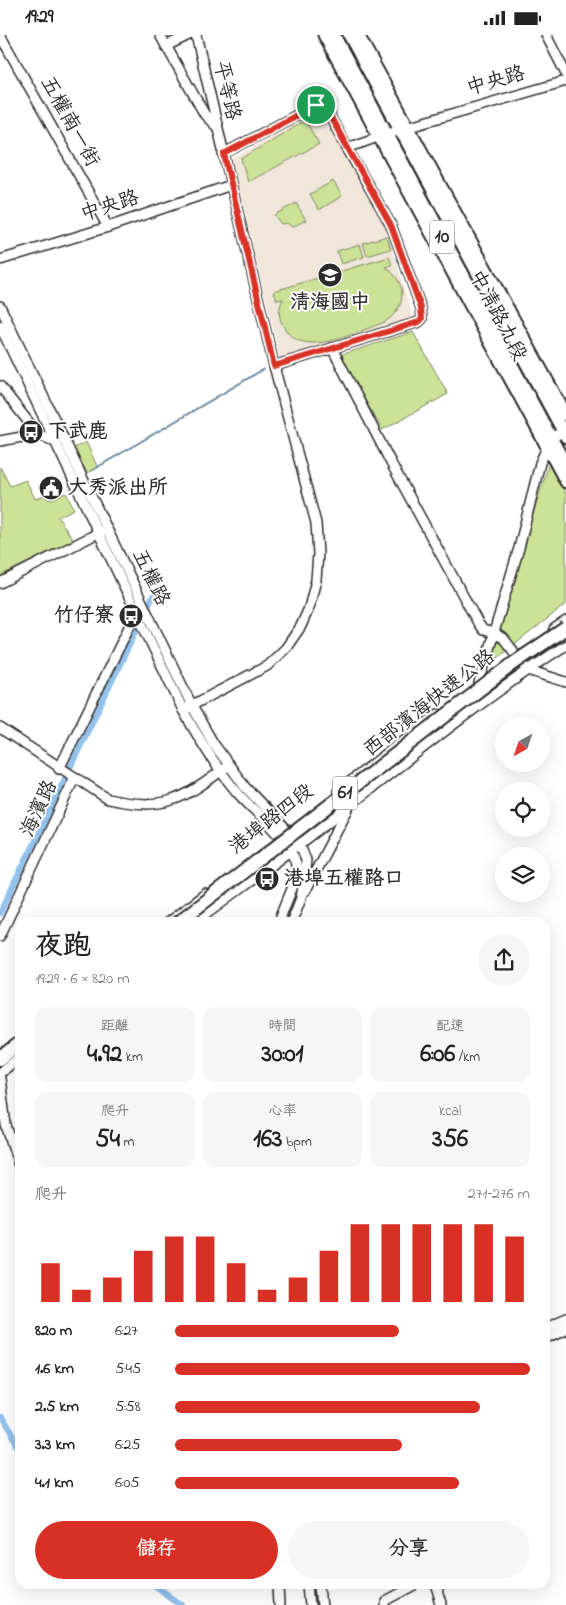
<!DOCTYPE html>
<html lang="zh-TW">
<meta charset="utf-8">
<style>
body{margin:0;font-family:"Indie Flower","LXGW WenKai TC",sans-serif;background:#f6f6f6;color:#222;height:100vh;display:flex;flex-direction:column;font-size:19px;white-space:nowrap}
*{box-sizing:border-box;margin:0}
p{font-size:16px;color:#767676}
.icon{flex:none;width:28px;height:28px;fill:none;stroke:currentColor;stroke-width:2;stroke-linecap:round;stroke-linejoin:round}
.map{position:relative;flex:1;overflow:hidden}
.sheet{position:absolute;left:15px;top:882px;width:535px;height:672px;display:flex;flex-direction:column;background:#fff;border-radius:15px;box-shadow:0 5px 20px #0002}
.sheet>*{flex:none}
.needle{width:32px;rotate:220deg}
.controls{position:absolute;left:495px;top:682px;display:grid;gap:10px}
.controls a{display:grid;place-items:center;width:55px;height:55px;border-radius:50%;background:#fff;box-shadow:0 5px 20px #0002;font-size:25px}
.pin{position:absolute;display:grid;place-items:center;width:42px;height:42px;color:#fff;margin:-21px;border:2px solid #fff;border-radius:50%;box-shadow:0 1px 5px #0007}
.round{display:grid;place-items:center;flex:none;width:52px;height:52px;border-radius:26px;background:#f6f6f6}
.overview{display:flex;align-items:center;justify-content:space-between;height:85px;padding:0 20px}
h1{font-size:28px;font-weight:700;line-height:38px}
.stats{display:grid;grid-template-columns:repeat(3,1fr);gap:8px;height:85px;padding:5px 20px}
.stats div{display:grid;align-content:center;border-radius:12px;background:#f6f6f6;text-align:center}
.stats b{font-size:25px;font-weight:700}
.stats small{font-size:14px;font-weight:400}
.stats p{font-size:14px}
.chart{height:140px;padding:10px 20px}
.chart p{display:flex;justify-content:space-between}
.chart svg{width:100%;height:90px;margin-top:5px;stroke:#d93025;stroke-width:6}
.primary-button{display:flex;gap:10px;margin-top:auto;padding:10px 20px}
.primary-button a{flex:1;height:58px;border-radius:30px;background:#d93025;color:#fff;font-size:20px;font-weight:700;line-height:58px;text-align:center}
.primary-button a+a{background:#f6f6f6;color:#222}
ul{padding:0 20px;list-style:none;font-size:16px}
li{display:grid;grid-template-columns:80px 60px 1fr;align-items:center;height:38px}
li i{height:12px;border-radius:6px;background:#d93025}
.status{display:flex;justify-content:space-between;align-items:center;height:35px;padding:0 25px;background:#fff;direction:ltr}
.status svg{height:14px;fill:currentColor}
.map>svg:first-child{display:block}
</style>
<div class="status"><b>19:29</b><svg viewBox="0 0 49 12"><path d="M0 12V9h3v3zM5 12V6h3v6zM10 12V3h3v9zM15 12V0h3v12zM26 1h20v11H26zM47 4h2v5h-2z"/></svg></div>
<div class="map">
<svg width="566" height="1570" viewBox="0 0 566 1570">
<rect width="100%" height="100%" fill="#fff"/>
<filter id="ink" filterUnits="userSpaceOnUse"><feTurbulence type="fractalNoise" baseFrequency=".02" numOctaves="2"/><feDisplacementMap in="SourceGraphic" scale="10" xChannelSelector="R" yChannelSelector="G"/><feConvolveMatrix kernelMatrix="1 2 1 2 8 2 1 2 1" color-interpolation-filters="sRGB"/></filter>
<g filter="url(#ink)">
<polygon fill="#f1e6da" points="318,75 322,78 386,193 414,286 281,327 232,124"/>
<g fill="#cce297" stroke="#7c8661">
<polygon points="305,85 319,109 248,147 241,124"/>
<polygon points="333,146 342,161 319,175 310,159"/>
<polygon points="296,168 306,185 292,192 287,188 281,189 274,180"/>
<polygon points="387,201 391,214 367,221 363,208"/>
<polygon points="360,209 364,222 341,229 337,216"/>
<path d="M389 222 392 230 386 232C407 248 408 271 385 287 358 296 304 325 285 294 278 284 278 274 283 264L277 265 274 256Z"/>
<polygon points="413,297 448,359 382,395 340,320"/>
<polygon points="86,407 98,433 87,438 74,413"/>
<polygon points="549,428 566,459 566,569 490,629 522,514"/>
<polygon points="0,432 10,451 26,445 35,464 45,460 48,465 66,458 74,474 58,482 73,505 0,541"/>
</g>
<g fill="none" stroke-linecap="round" stroke-linejoin="round">
<polyline stroke="#69869f" stroke-width="2" points="91,436 264,334"/>
<g stroke="#92c2ed" stroke-width="6">
<polyline points="0,878 153,561"/>
<polyline points="0,1383 20,1415"/>
<polyline points="155,1550 183,1570"/>
</g>
<defs>
<g id="minor">
<polyline points="0,0 108,192"/>
<polyline points="160,0 205,80 216,91"/>
<polyline points="546,0 566,39"/>
<polyline points="166,11 189,0"/>
<polyline points="223,119 316,70 326,74 347,113 400,94 566,46"/>
<polyline points="0,225 108,192 231,150"/>
<polyline points="0,271 192,671 213,708 245,752 300,809 306,825 304,845 301,863 291,888"/>
<path d="M0 291 183 675C199 704 215 731 236 756 252 776 292 804 296 829 299 847 283 870 279 888"/>
<polyline points="332,313 391,428 478,588 483,595 494,598 504,604 528,635 566,647"/>
<polyline points="274,331 419,287 422,284 421,273 391,190 347,113"/>
<polyline points="0,351 38,399 55,407"/>
<polyline points="0,406 38,399"/>
<polyline points="0,548 104,495"/>
<polyline points="554,594 566,586"/>
<polyline points="479,648 519,513 540,428 551,403 566,395"/>
<polyline points="183,675 267,631 286,613 301,591 309,573 316,545 318,519 316,488 274,331 196,0"/>
<path d="M0 693 108 764C164 776 181 766 225 733"/>
<polyline points="59,734 136,578"/>
<polyline points="338,756 438,679"/>
<polyline points="305,856 348,774"/>
<polyline points="167,888 205,859"/>
<path d="M194 888C246 849 299 811 349 771 420 715 490 659 566 610"/>
<polyline points="0,901 74,744"/>
<polyline points="0,1038 20,1022"/>
<polyline points="0,1043 6,1090 20,1134"/>
<polyline points="545,1293 566,1284"/>
<polyline points="545,1303 566,1293"/>
<polyline points="280,1550 281,1570"/>
<polyline points="309,1550 311,1570"/>
<polyline points="321,1550 323,1570"/>
<polyline points="435,1550 441,1570"/>
<polyline points="384,1570 384,1566 414,1550"/>
</g>
<g id="major">
<polyline points="324,0 566,447"/>
<polyline points="334,0 566,430"/>
<polyline points="349,0 566,402"/>
<polyline points="358,0 566,380"/>
</g>
<polyline id="highway" points="0,1024 20,1008"/>
</defs>
<use href="#minor" stroke="#2b2b2b" stroke-width="12"/>
<use href="#major" stroke="#2b2b2b" stroke-width="15"/>
<use href="#highway" stroke="#2b2b2b" stroke-width="16"/>
<use href="#minor" stroke="#fff" stroke-width="9"/>
<use href="#major" stroke="#fff" stroke-width="11"/>
<use href="#highway" stroke="#fff" stroke-width="12"/>
<defs>
<polyline id="highway-bridge" points="177,888 514,628 566,593"/>
</defs>
<use href="#highway-bridge" stroke="#2b2b2b" stroke-width="16" stroke-linecap="butt"/>
<use href="#highway-bridge" stroke="#fff" stroke-width="12"/>
</g>
</g>
<g fill="none" stroke-linecap="round" stroke-linejoin="round" filter="url(#ink)">
<defs>
<polygon id="route" points="316,70 326,74 391,190 421,273 422,284 419,287 274,331 224,119"/>
</defs>
<use href="#route" stroke="#fff" stroke-width="10"/>
<use href="#route" stroke="#d93025" stroke-width="6"/>
</g>
<defs>
<symbol id="school-disc" viewBox="-11 -11 22 22"><circle r="9.5" fill="#2b2b2b" stroke="#fff"/><path d="M0-5L7-2L0 1L-7-2ZM-4 1L0 2.5L4 1V4Q0 6-4 4Z" fill="#fff"/></symbol>
<symbol id="bus-disc" viewBox="-11 -11 22 22"><circle r="9.5" fill="#2b2b2b" stroke="#fff"/><path d="M-5-6H5V4H4V6H2V4H-2V6H-4V4H-5ZM-3.5-4V0h7V-4ZM-3.5 1.2v1.5H-2V1.2ZM2 1.2v1.5H3.5V1.2Z" fill="#fff"/></symbol>
<symbol id="civic-disc" viewBox="-11 -11 22 22"><circle r="9.5" fill="#2b2b2b" stroke="#fff"/><path d="M-.6-6.5H3V-4.5H.6V-3L4-1V1h2V6H-6V1h2V-1L-.6-3ZM-1.2 2.5V6h2.4V2.5Z" fill="#fff"/></symbol>
</defs>
<g fill-rule="evenodd">
<use href="#school-disc" x="316" y="226" width="28" height="28"/>
<use href="#bus-disc" x="17" y="383" width="28" height="28"/>
<use href="#civic-disc" x="37" y="439" width="28" height="28"/>
<use href="#bus-disc" x="117" y="567" width="28" height="28"/>
<use href="#bus-disc" x="253" y="830" width="28" height="28"/>
</g>
<g text-anchor="middle" dominant-baseline="central" stroke-width="4" stroke-linejoin="round" paint-order="stroke">
<g fill="#fff" stroke="#6b6b6b" stroke-width="1">
<rect x="429.5" y="185.5" width="25" height="33" rx="4"/>
<rect x="332.5" y="741.5" width="25" height="33" rx="4"/>
</g>
<g font-size="19" font-weight="bold" fill="#2b2b2b">
<text x="442" y="202">10</text>
<text x="345" y="758">61</text>
</g>
<g font-size="20" fill="#2b2b2b" stroke="#fff">
<text transform="translate(496 47) rotate(-16)">中央路</text>
<text transform="translate(226 56) rotate(77)">平等路</text>
<text transform="translate(69 87) rotate(61)">五權南一街</text>
<text transform="translate(110 172) rotate(-18)">中央路</text>
<text transform="translate(497 281) rotate(62)">中清路九段</text>
<text transform="translate(150 543) rotate(64)">五權路</text>
<text transform="translate(430 669) rotate(-38)">西部濱海快速公路</text>
<text transform="translate(40 774) rotate(-65)">海濱路</text>
<text transform="translate(272 785) rotate(-38)">港埠路四段</text>
</g>
<g font-size="20" font-weight="bold" fill="#2b2b2b" stroke="#fff" text-anchor="start">
<text x="330" y="268" text-anchor="middle">清海國中</text>
<text x="48" y="397">下武鹿</text>
<text x="68" y="453">大秀派出所</text>
<text x="114" y="581" text-anchor="end">竹仔寮</text>
<text x="284" y="844">港埠五權路口</text>
</g>
</g>
</svg>
<div class="controls">
<a><svg class="needle" viewBox="-14 -14 28 28"><path d="M0-13l5 13h-10z" fill="#e53935"/><path d="M0 13l5-13h-10z" fill="#767676"/></svg></a>
<a><svg class="icon" aria-label="locate" viewBox="0 0 24 24"><circle cx="12" cy="12" r="6"/><path d="M12 2v4M12 18v4M2 12h4M18 12h4"/></svg></a>
<a><svg class="icon" aria-label="layers" viewBox="0 0 24 24"><path d="M12 4l9 5-9 5-9-5zM3 14l9 5 9-5"/></svg></a>
</div>
<div class="pin" style="left:316px;top:70px;background:#1e9e55"><svg class="icon" aria-label="arrive" viewBox="0 0 24 24"><path d="M6 21V4h12l-3 4 3 4H6"/></svg></div>
<section class="sheet">
<div class="overview"><div><h1>夜跑</h1><p>19:29 · 6 × 820 m</p></div><a class="round"><svg class="icon" aria-label="share" viewBox="0 0 24 24"><path d="M12 15V3M7 8l5-5 5 5M5 13v7h14v-7"/></svg></a></div>
<div class="stats">
<div><p>距離</p><b>4.92<small> km</small></b></div>
<div><p>時間</p><b>30:01</b></div>
<div><p>配速</p><b>6:06<small> /km</small></b></div>
</div>
<div class="stats">
<div><p>爬升</p><b>54<small> m</small></b></div>
<div><p>心率</p><b>163<small> bpm</small></b></div>
<div><p>kcal</p><b>356</b></div>
</div>
<div class="chart"><p><span>爬升</span>271–276 m</p>
<svg viewBox="0 0 160 44" preserveAspectRatio="none"><path d="M5 44V25M15 44V38M25 44V32M35 44V19M45 44V12M55 44V12M65 44V25M75 44V38M85 44V32M95 44V19M105 44V6M115 44V6M125 44V6M135 44V6M145 44V6M155 44V12"/></svg>
</div>
<ul>
<li><b>820 m</b>6:27<i style="width:63%"></i></li>
<li><b>1.6 km</b>5:45<i style="width:100%"></i></li>
<li><b>2.5 km</b>5:58<i style="width:86%"></i></li>
<li><b>3.3 km</b>6:25<i style="width:64%"></i></li>
<li><b>4.1 km</b>6:05<i style="width:80%"></i></li>
</ul>
<div class="primary-button"><a>儲存</a><a>分享</a></div>
</section>
</div>
